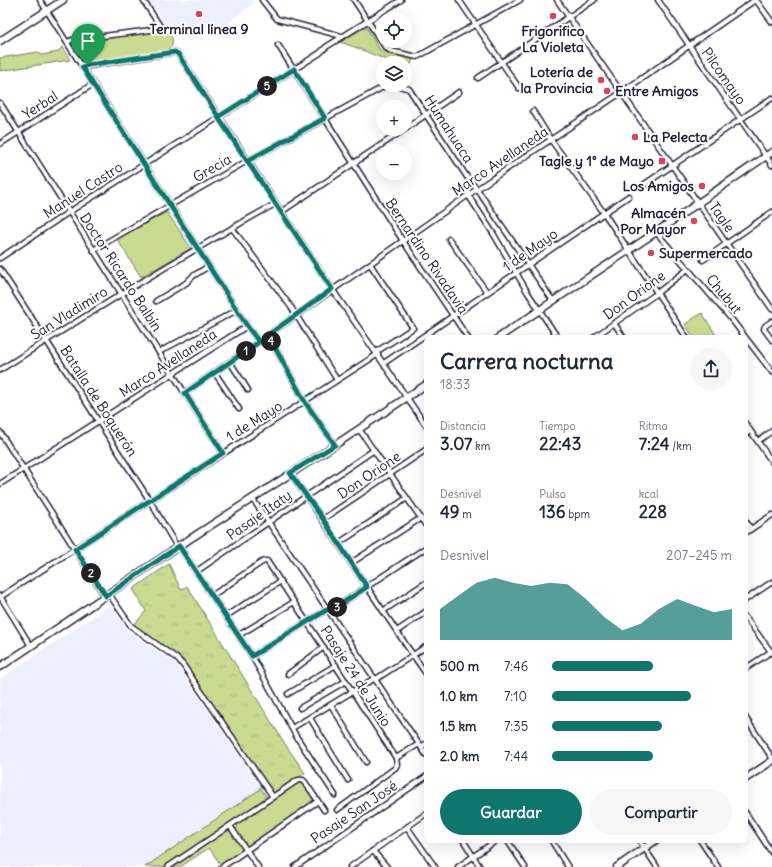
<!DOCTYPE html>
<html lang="es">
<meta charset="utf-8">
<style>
body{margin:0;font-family:Delius,sans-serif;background:#f6f6f7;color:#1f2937;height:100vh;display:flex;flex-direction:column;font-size:15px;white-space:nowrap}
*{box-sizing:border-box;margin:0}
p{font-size:13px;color:#747a83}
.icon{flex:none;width:22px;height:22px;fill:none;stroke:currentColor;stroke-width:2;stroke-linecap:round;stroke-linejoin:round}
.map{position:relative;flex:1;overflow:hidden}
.side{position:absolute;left:424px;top:335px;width:324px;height:508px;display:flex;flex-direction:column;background:#fff;border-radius:8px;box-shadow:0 4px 16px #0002}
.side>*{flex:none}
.buttons{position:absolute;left:376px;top:12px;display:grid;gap:8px}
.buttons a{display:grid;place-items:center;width:36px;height:36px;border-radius:50%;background:#fff;box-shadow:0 4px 16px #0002;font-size:20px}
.pin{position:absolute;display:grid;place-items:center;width:34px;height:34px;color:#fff;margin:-41px -17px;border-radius:50% 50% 50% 0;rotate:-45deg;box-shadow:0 0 4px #0007}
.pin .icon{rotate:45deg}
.km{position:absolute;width:20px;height:20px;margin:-10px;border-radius:50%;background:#222;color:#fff;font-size:11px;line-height:20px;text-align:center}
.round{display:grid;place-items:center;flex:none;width:42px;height:42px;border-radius:21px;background:#f6f6f7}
.summary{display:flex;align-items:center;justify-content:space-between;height:68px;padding:0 16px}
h1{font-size:22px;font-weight:800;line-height:30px}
.figures{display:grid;grid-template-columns:repeat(3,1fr);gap:6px;height:68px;padding:4px 16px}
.figures div{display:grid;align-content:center}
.figures b{font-size:17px;font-weight:800}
.figures small{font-size:11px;font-weight:400}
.figures p{font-size:11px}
.chart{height:112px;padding:8px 16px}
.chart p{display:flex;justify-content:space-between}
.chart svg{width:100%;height:72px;margin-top:4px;fill:#0f766e;opacity:.7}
.cta{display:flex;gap:8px;margin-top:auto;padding:8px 16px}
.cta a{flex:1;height:46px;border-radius:24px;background:#0f766e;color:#fff;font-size:16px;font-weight:800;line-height:46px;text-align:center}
.cta a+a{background:#f6f6f7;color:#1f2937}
ul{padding:0 16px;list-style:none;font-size:13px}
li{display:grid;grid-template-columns:64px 48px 1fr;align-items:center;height:30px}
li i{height:10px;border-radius:5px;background:#0f766e}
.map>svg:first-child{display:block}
</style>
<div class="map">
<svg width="772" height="867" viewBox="0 0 772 867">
<defs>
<pattern id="grass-tufts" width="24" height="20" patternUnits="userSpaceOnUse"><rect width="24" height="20" fill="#c9db90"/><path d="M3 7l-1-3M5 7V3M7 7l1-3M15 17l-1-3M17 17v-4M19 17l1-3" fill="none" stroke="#acbc7d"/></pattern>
</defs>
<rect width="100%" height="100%" fill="#fff"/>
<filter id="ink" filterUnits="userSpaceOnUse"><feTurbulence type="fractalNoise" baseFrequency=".025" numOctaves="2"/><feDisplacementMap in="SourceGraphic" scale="8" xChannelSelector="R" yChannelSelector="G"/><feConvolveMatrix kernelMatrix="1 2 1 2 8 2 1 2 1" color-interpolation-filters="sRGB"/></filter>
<g filter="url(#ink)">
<g fill="#eceffe">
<polygon points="149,0 252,0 254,3 225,25 170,32"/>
<polygon points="109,606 112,607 127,630 176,664 260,787 259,790 145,867 0,867 0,679"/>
</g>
<polygon fill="url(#grass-tufts)" stroke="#767e66" points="169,564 181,590 187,586 285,744 305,773 274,794 182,658 134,625 146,611 133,589"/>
<g fill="#c9db90" stroke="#767e66">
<path d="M364 28H367L380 50 413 59 410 66 405 65V63C389 63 388 60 374 55 363 50 352 46 340 42Z"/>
<path d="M160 31 168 32C174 38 175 48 165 51L83 63 72 45 76 41Z"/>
<polygon points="62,47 70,60 0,71 0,58 38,52 42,55 58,52"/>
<polygon points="167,212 191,248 141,277 117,239"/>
<polygon points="702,313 718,338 694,338 685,324"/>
<polygon points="298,783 304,783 315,800 247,846 236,830 238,824"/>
<polygon points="260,787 267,798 164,867 145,867 259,790"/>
<polygon points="229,829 243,850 221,865 209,848 180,867 173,867"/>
</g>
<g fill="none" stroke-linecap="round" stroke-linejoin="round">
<defs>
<g id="street">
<polyline points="40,0 247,326 259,342"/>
<polyline points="262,0 277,19 338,35 342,37"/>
<polyline points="354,0 385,47 391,51 417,57 520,0"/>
<polyline points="459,0 519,88"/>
<polyline points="557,0 772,309"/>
<polyline points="658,0 772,165"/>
<polyline points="756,0 772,22"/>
<polyline points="67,42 72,40 159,29 160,26 143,0"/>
<polyline points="278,45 403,241 468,338"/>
<polyline points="82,67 170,53 175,52 178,54 332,289 427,427"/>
<polyline points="478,78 594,0"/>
<polyline points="396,85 409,89 469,180 477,189 553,301"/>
<polyline points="0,103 223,453"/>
<polyline points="533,111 551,140 604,213 687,338"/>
<polyline points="405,129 459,92"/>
<polyline points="0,144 93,84"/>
<polyline points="469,180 468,195 493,233 528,293 558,338"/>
<polyline points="642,186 772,98"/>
<polyline points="281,212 405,129"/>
<polyline points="232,228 291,307 337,380"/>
<polyline points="656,232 732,320 772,372"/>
<polyline points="449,239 487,292"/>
<polyline points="93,250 247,161 387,85"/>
<polyline points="0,258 69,212 320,53 326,47 401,0"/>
<polyline points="703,260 772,212"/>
<polyline points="370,264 413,328 376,352"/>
<polyline points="0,269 150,501 177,547"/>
<polyline points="156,301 186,283 193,276 209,266"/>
<polyline points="772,321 765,326 764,329 772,340"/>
<polyline points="614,323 624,338"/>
<polyline points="268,335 305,402 335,445"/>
<polyline points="593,338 653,296 688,269"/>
<polyline points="159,352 237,310"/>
<polyline points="230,362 248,390"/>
<polyline points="384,363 629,196"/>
<path d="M0 370C91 312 181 256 275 204"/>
<polyline points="215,373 239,409"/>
<polyline points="185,393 477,189 622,92 755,0"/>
<polyline points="745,423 772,462"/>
<polyline points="359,429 427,527"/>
<polyline points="0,432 105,596"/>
<polyline points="745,435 750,431"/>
<polyline points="758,441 772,431"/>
<path d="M290 473C337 539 380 609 427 675"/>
<polyline points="0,484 247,326"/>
<polyline points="252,498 427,756"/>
<polyline points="323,519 427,449"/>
<polyline points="745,520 751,529"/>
<polyline points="745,533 772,515"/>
<polyline points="339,543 407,498"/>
<polyline points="179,546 252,656 296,736 335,795"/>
<polyline points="351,563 421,518"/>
<polyline points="197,571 374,450"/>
<polyline points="109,594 131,626 176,658 183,665 273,797"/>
<polyline points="213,595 262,562 265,561 267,561 396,758 397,765 395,768 337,810"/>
<polyline points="0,596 31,646"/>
<polyline points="0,597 378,354"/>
<polyline points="745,600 772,582"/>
<polyline points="330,611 427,547"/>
<polyline points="383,611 427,582"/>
<polyline points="226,616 281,581"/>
<polyline points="745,617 772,653"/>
<polyline points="397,631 427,611"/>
<polyline points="239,635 294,602"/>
<polyline points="252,656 328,609"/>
<polyline points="745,669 772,651"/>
<polyline points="288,674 324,647"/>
<polyline points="376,679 427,646"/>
<polyline points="288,694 336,665"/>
<polyline points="331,705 366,762"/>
<polyline points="300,708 346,681"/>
<polyline points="745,717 772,758"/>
<polyline points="310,718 348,780"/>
<polyline points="292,728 375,678"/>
<polyline points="421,747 427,743"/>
<polyline points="396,758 419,744"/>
<polyline points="745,812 772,853"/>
<polyline points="230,826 258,867"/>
<polyline points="407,827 435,867"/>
<polyline points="463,840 480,867"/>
<polyline points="507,840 525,867"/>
<polyline points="551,840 568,867"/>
<polyline points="639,840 657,867"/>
<polyline points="700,840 718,867"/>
<polyline points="373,851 387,867"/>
<polyline points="168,867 298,780 303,780 305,782 324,810"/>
<polyline points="222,867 318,801"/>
<polyline points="295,867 427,776"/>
<polyline points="350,867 427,813"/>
<polyline points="458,867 497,840"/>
</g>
<g id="secondary">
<polyline points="0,41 63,0"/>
<polyline points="498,338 665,226 772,152"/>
<polyline points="0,667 179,546 335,445 427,384"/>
<polyline points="745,779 772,761"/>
<polyline points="617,867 656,840"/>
</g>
</defs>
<use href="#street" stroke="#22223b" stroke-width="7"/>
<use href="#secondary" stroke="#22223b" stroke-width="9"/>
<use href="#street" stroke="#fff" stroke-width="4"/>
<use href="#secondary" stroke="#fff" stroke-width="6"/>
</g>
</g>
<g fill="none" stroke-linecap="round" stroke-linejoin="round" filter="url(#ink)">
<defs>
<polyline id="route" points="88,65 82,67 247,326 259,342 185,393 223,453 75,549 106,596 179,546 252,656 328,609 330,611 367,587 323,519 290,473 335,445 305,402 268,335 332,289 218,117 294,69 325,118 247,161 178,54 175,52 88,65"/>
</defs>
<use href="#route" stroke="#fff" stroke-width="8"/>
<use href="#route" stroke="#0f766e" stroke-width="5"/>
</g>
<g fill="#d1495b" stroke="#fff" stroke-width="1.5">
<circle cx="199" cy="14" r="4"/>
<circle cx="553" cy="16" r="4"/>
<circle cx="601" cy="80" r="4"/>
<circle cx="607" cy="91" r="4"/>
<circle cx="635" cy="137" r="4"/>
<rect x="658" y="157" width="8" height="8" rx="2"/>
<circle cx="702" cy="186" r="4"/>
<circle cx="694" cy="221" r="4"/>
<circle cx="651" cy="253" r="4"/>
</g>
<g text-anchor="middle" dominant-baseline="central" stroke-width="4" stroke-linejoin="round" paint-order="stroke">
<g font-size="14" font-weight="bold" fill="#22223b" stroke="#fff" text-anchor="end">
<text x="199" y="29" text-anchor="middle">Terminal línea 9</text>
<text x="553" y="31" text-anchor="middle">Frigorifico<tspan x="553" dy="16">La Violeta</tspan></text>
<text x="593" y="72">Lotería de<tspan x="593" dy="16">la Provincia</tspan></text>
<text x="615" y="91" text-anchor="start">Entre Amigos</text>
<text x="643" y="137" text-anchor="start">La Pelecta</text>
<text x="654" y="161">Tagle y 1° de Mayo</text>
<text x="694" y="186">Los Amigos</text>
<text x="686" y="213">Almacén<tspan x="686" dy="16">Por Mayor</tspan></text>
<text x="659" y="253" text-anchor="start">Supermercado</text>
</g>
<g font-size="14" fill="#22223b" stroke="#fff">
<text transform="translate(724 76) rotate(55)">Pilcomayo</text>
<text transform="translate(40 105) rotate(-33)">Yerbal</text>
<text transform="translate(449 129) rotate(57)">Humahuaca</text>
<text transform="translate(500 161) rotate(-34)">Marco Avellaneda</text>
<text transform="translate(212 168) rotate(-30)">Grecia</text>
<text transform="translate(83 190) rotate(-33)">Manuel Castro</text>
<text transform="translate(722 217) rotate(55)">Tagle</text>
<text transform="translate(530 250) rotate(-35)">1 de Mayo</text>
<text transform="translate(427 256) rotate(56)">Bernardino Rivadavia</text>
<text transform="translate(121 272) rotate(57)">Doctor Ricardo Balbín</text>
<text transform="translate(724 294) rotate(50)">Chubut</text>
<text transform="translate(634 295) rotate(-36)">Don Orione</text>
<text transform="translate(69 313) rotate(-32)">San Vladimiro</text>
<text transform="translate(168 363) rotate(-33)">Marco Avellaneda</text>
<text transform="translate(99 401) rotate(57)">Batalla de Boquerón</text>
<text transform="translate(254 421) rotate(-32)">1 de Mayo</text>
<text transform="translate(369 475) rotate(-34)">Don Orione</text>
<text transform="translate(259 515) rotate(-35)">Pasaje Itaty</text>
<text transform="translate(356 676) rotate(57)">Pasaje 24 de Junio</text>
<text transform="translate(354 812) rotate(-34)">Pasaje San José</text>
</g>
</g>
</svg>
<div class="buttons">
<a><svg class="icon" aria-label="locate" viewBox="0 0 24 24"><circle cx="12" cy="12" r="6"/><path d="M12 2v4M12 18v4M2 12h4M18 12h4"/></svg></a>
<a><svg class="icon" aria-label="layers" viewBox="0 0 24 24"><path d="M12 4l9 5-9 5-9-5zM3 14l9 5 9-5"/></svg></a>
<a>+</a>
<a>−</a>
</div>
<div class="pin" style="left:88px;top:65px;background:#1e9e55"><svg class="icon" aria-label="arrive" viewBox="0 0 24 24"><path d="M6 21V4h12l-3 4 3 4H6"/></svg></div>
<b class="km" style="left:246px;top:351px">1</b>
<b class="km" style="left:91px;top:573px">2</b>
<b class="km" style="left:337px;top:607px">3</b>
<b class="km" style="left:271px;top:341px">4</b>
<b class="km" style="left:267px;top:86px">5</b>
<section class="side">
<div class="summary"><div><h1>Carrera nocturna</h1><p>18:33</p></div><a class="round"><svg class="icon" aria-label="share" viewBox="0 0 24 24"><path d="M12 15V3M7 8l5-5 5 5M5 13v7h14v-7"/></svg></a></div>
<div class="figures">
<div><p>Distancia</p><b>3.07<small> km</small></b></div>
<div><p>Tiempo</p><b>22:43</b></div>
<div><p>Ritmo</p><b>7:24<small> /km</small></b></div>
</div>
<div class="figures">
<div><p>Desnivel</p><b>49<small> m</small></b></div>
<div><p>Pulso</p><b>136<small> bpm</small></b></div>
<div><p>kcal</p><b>228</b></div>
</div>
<div class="chart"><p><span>Desnivel</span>207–245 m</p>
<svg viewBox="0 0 160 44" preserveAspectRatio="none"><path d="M0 44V25L10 17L20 9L30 6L40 9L50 11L60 9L70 10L80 19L90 30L100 38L110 34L120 25L130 19L140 23L150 27L160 25V44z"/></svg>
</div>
<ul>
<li><b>500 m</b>7:46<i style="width:56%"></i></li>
<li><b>1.0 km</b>7:10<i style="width:77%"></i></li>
<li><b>1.5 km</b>7:35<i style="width:61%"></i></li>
<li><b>2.0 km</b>7:44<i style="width:56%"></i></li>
</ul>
<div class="cta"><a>Guardar</a><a>Compartir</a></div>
</section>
</div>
